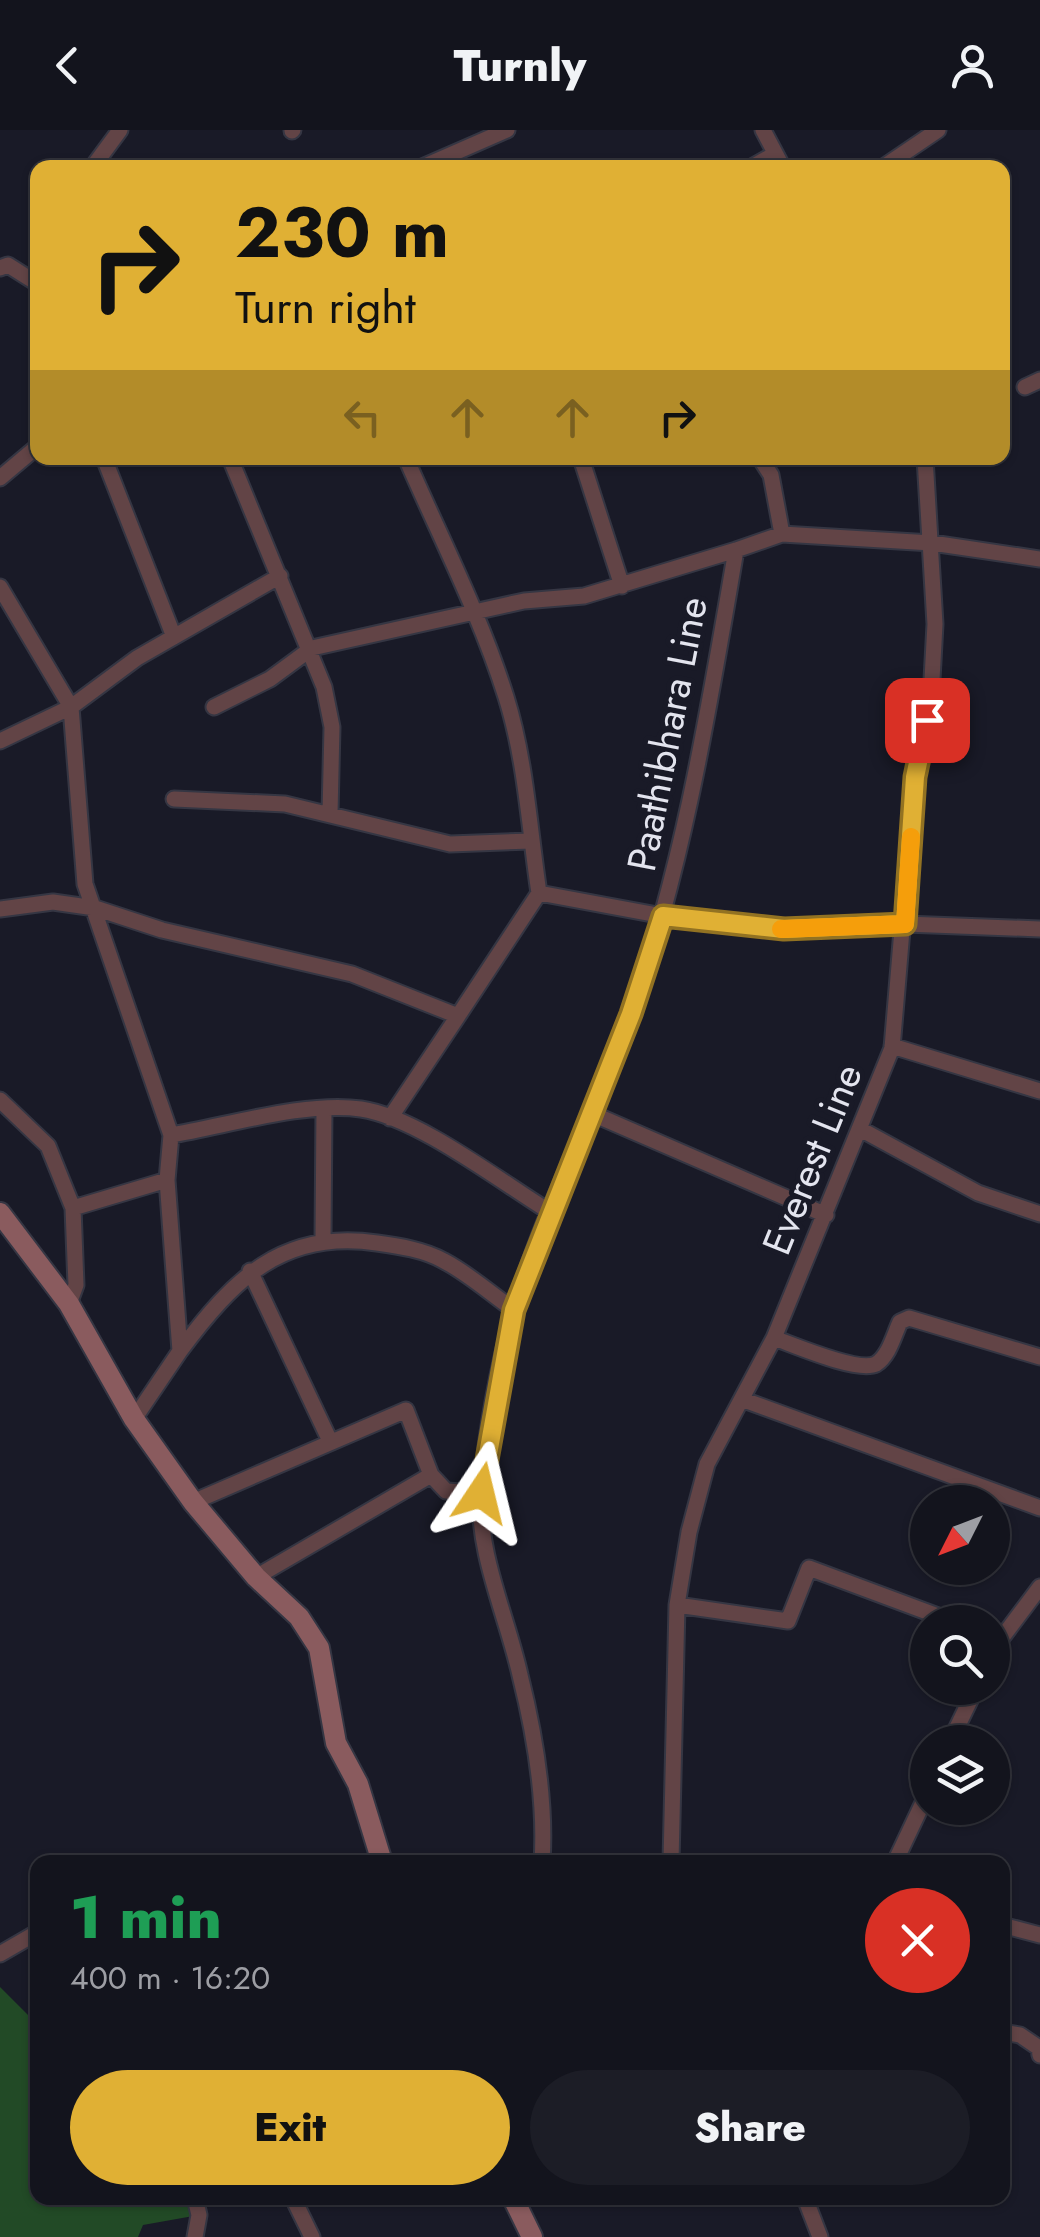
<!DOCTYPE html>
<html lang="en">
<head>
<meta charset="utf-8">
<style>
	body { margin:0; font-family:Jost,sans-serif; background:#1c1d26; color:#f1f3f6; height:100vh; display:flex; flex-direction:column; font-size:38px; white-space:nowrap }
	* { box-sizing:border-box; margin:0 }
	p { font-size:32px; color:#9d9ea4 }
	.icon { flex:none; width:55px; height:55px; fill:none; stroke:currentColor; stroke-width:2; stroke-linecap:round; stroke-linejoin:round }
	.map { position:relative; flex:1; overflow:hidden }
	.drawer { position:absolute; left:30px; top:1725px; width:980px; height:350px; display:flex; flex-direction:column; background:#13141d; border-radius:20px; box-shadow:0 2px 8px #0004,0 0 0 2px #32333b }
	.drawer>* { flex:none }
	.guide { position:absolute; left:30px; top:30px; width:980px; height:305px; border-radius:20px; box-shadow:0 2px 8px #0004,0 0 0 2px #32333b; background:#e0b034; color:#111; overflow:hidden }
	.needle { width:65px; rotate:228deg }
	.tools { position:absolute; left:910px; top:1355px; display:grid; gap:20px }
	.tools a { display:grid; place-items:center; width:100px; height:100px; border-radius:50%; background:#13141d; box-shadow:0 2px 8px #0004,0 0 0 2px #32333b; font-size:50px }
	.pin { position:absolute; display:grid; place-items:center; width:85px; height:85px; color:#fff; margin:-42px; border-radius:20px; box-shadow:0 5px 15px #0006 }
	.me { position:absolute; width:110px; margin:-55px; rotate:10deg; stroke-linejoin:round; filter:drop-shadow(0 0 8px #0008) }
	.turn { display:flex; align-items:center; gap:35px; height:210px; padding:0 40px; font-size:45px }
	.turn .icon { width:130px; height:130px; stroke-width:2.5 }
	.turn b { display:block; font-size:70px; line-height:85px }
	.lanes { display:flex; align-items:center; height:95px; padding:0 40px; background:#0003; justify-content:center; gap:50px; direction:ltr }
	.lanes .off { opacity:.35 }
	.round { display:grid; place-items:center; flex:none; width:105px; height:105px; border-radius:52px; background:#1c1d26 }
	.headline { display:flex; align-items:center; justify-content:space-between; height:170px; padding:0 40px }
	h1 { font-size:60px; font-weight:800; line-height:75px; color:#1e9e55 }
	.primary-button { display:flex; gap:20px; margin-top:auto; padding:20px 40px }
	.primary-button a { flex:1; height:115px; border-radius:60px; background:#e0b034; color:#111; font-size:40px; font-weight:800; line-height:115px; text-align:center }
	.primary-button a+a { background:#1c1d26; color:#f1f3f6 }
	header { display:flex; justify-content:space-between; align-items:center; height:130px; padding:0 40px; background:#13141d; font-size:45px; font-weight:800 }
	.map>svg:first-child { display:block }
	.green { fill:#224a26 }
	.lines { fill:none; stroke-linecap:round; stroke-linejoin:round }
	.street-casing { stroke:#353643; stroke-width:19 }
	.secondary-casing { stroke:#353643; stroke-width:24 }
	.street { stroke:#624446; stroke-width:15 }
	.secondary { stroke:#8a5b5e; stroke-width:20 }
	.route-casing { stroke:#927222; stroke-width:25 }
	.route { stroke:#e0b034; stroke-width:18 }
	.slow { stroke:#f59e0b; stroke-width:18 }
	.labels { text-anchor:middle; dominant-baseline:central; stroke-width:10; stroke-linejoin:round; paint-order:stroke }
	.street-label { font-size:40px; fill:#e3e4ee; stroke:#191a27 }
</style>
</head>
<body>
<header><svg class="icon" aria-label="back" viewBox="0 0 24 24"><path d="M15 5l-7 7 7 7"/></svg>Turnly<svg class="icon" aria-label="person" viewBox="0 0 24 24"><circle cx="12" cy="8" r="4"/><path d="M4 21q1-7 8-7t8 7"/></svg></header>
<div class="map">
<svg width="1040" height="2107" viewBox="0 0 1040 2107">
	<rect width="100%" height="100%" fill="#191a27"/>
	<!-- green -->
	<path class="green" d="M0 1857 37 1894 38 2068H195L199 2085 143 2095 138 2107H0Z"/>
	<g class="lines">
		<defs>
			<path id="street" d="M763 0 783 38
				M292 1 293 0
				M92 38 120 0
				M420 38 507 0
				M750 38 775 24
				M882 38 938 0
				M0 138 8 135 38 154
				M1025 257 1040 250
				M104 328 174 507
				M230 328 324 557 332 597 330 684
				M406 328C440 407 480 484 506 567 526 631 529 697 539 763
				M581 328 622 456
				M760 328 771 345 782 404
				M0 348 38 316
				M0 457 71 577 85 754 171 1005 167 1050 180 1221 134 1289
				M214 577 270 549 312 518 524 471 584 466 736 420
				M0 611 71 577 137 528 280 446
				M174 669 285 674 450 714 531 711
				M0 779 53 772 95 778 162 800 352 844 458 886 390 988
				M458 886 539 763 663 786 783 799 905 794 1040 799
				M892 916 1040 961
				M0 970 48 1016 73 1078
				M593 984 826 1085
				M862 1000 978 1063 1040 1084
				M171 1005C226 996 306 971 361 979 417 987 501 1052 550 1082
				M323 1109 324 979
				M250 1141 330 1311
				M69 1174 76 1155 73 1078 167 1050
				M774 1208C794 1215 858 1243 876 1234 889 1226 894 1205 900 1192L909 1188 1040 1227
				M180 1221C233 1150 282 1099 377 1113 399 1116 425 1120 444 1131 469 1144 491 1164 514 1180
				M744 1270 1040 1378
				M193 1372 406 1280 431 1345
				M256 1447 431 1345 446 1361 481 1363
				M677 1475 788 1491 809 1438 954 1492
				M992 1521 1040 1457
				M950 1612 976 1558
				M542 1732C546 1671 535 1605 520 1545 507 1486 476 1421 481 1360 486 1305 498 1234 514 1181 543 1079 595 985 631 885 684 734 709 577 736 420L782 404 932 413 1040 429
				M671 1732 677 1475 689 1402 707 1334 774 1208 892 918 915 647 931 568 935 494 925 328
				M895 1732 928 1662
				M1002 1795 1040 1805
				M0 1824 38 1802
				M1002 1902 1020 1905 1039 1918 1040 1925
				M293 2068 312 2107
				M805 2068 820 2107
				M195 2107 199 2085 195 2068"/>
			<path id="secondary" d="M0 1083 69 1174 134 1289 193 1372 256 1447 299 1487 319 1518 336 1613 358 1654 382 1732
				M513 2068 532 2107"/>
		</defs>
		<!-- street casing -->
		<use href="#street" class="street-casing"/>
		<!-- secondary casing -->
		<use href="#secondary" class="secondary-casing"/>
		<!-- street -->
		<use href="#street" class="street"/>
		<!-- secondary -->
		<use href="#secondary" class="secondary"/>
	</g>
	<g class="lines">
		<defs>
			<path id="route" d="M481 1363 514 1180 631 884 663 786 784 799 905 794 915 647 927 590"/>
		</defs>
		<!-- route casing -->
		<use href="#route" class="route-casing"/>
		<!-- route -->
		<use href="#route" class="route"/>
		<!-- slow -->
		<path class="slow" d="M781 799 905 794 911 707"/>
	</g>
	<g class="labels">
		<!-- street labels -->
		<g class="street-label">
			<text transform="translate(667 604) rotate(-79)">Paathibhara Line</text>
			<text transform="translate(812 1029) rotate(-68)">Everest Line</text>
		</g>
	</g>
</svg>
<div class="tools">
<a><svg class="needle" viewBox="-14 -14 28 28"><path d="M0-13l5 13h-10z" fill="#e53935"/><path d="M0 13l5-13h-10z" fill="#9d9ea4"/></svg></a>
<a><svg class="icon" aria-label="search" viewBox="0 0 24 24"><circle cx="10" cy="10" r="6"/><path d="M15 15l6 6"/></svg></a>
<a><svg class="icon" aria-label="layers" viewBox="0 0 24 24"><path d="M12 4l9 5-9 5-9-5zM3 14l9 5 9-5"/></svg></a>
</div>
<div class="pin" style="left:927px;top:590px;background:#d93025"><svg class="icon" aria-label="arrive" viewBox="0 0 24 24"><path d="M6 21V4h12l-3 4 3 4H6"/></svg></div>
<svg class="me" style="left:481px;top:1363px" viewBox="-20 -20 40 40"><path d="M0-17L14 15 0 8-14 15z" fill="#e0b034" stroke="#fff" stroke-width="4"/></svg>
<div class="guide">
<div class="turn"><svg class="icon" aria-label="right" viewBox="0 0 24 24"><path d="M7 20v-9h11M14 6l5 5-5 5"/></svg><div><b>230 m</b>Turn right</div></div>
<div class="lanes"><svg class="icon off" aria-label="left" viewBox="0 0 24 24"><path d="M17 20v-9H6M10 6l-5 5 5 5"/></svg><svg class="icon off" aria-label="ahead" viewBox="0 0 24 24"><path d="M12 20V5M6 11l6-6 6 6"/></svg><svg class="icon off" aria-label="ahead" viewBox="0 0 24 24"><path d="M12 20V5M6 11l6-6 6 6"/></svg><svg class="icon" aria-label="right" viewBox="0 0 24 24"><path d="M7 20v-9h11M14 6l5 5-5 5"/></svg></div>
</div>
<section class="drawer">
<div class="headline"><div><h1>1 min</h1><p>400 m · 16:20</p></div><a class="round" style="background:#d93025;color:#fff"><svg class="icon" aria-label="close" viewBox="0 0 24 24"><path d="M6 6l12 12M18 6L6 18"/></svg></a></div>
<div class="primary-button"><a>Exit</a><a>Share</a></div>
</section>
</div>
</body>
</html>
